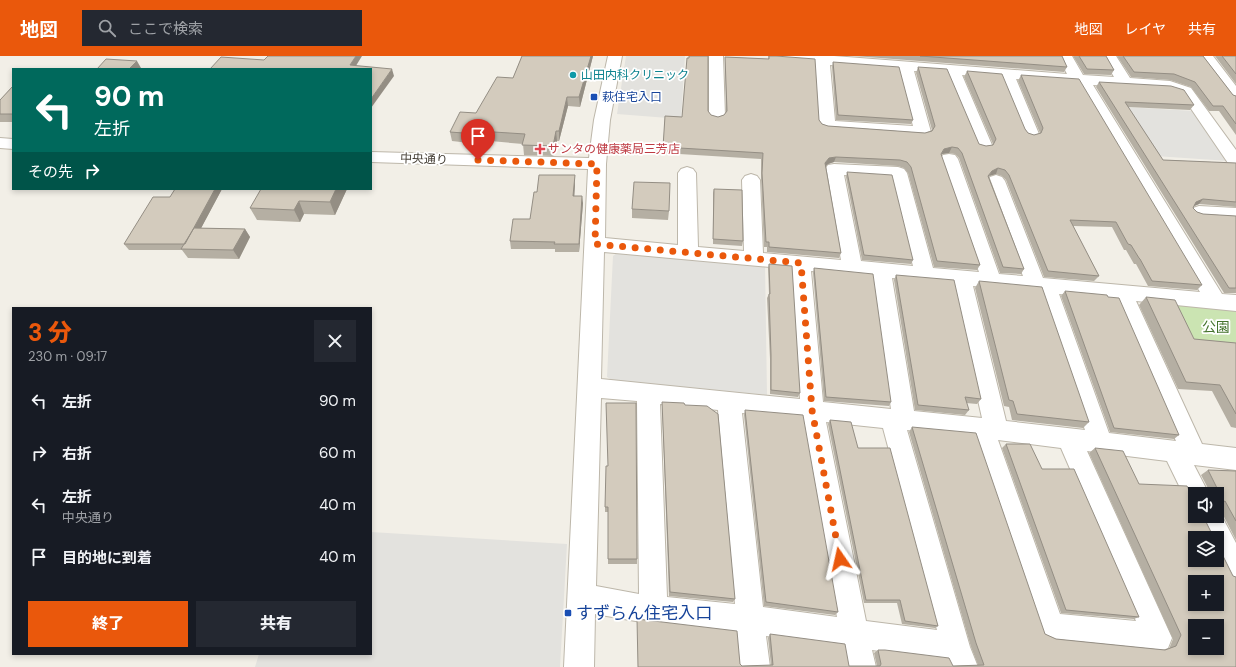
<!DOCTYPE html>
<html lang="ja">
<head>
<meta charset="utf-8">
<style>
	body { margin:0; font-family:"DM Sans","Noto Sans JP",sans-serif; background:#242831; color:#f1f3f6; height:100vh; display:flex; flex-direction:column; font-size:15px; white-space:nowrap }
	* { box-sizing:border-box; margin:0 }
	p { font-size:13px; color:#9ea1a6 }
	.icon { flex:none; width:22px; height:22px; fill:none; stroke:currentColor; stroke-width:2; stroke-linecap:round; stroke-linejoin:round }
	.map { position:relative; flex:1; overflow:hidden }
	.sheet { position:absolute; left:12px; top:251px; width:360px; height:348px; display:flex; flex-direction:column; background:#171b24; border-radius:0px; box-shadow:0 2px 6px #0003 }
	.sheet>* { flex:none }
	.top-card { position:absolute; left:12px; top:12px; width:360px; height:122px; border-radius:0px; box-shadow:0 2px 6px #0003; background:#00695c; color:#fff; overflow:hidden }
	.buttons { position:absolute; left:1188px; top:431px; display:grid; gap:8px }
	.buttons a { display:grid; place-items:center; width:36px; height:36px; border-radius:0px; background:#171b24; box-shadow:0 2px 6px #0003; font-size:20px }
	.pin { position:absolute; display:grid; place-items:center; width:34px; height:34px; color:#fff; margin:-41px -17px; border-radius:50% 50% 50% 0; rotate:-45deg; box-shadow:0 0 4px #0007 }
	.pin .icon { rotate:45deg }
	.me { position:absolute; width:44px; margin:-22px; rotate:349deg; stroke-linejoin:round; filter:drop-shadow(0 0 3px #0008) }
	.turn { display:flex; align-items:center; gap:14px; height:84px; padding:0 16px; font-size:18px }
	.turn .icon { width:52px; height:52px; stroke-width:2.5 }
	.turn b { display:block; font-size:28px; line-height:34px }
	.then { display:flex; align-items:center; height:38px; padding:0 16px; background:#0003; gap:8px; font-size:15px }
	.round { display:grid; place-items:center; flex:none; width:42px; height:42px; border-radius:0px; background:#242831 }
	.headline { display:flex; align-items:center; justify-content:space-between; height:68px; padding:0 16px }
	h1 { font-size:24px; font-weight:800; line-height:30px; color:#ea580c }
	.button { display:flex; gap:8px; margin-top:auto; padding:8px 16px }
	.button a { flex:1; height:46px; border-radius:0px; background:#ea580c; color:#fff; font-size:16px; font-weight:800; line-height:46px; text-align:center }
	.button a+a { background:#242831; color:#f1f3f6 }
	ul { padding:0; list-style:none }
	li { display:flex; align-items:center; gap:12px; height:52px; padding:0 16px }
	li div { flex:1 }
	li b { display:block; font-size:15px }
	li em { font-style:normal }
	header { display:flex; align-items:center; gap:24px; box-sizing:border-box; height:56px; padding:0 20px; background:#ea580c; color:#fff }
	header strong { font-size:19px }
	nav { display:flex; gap:22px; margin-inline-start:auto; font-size:14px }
	.search { width:280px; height:36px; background:#242831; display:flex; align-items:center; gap:10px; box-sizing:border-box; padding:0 14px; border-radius:0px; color:#9ea1a6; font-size:15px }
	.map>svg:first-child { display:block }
	.green { fill:#cbe4b2 }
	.parking { fill:#e3e2de }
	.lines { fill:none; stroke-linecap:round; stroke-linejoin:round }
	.minor-casing { stroke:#bdb7aa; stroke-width:2 }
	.minor { fill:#fff; fill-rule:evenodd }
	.wall { fill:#b5afa3 }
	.shaded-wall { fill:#948e84 }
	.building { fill:#d3cbbd; stroke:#948e84; fill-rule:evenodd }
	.route { stroke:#ea580c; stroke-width:7; stroke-dasharray:0 12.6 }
	.culture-dot { fill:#0f9aa8; stroke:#fff; stroke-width:1.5 }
	.transit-dot { fill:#1a4fb4; stroke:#fff; stroke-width:1.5 }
	.health-dot { fill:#e0444e; stroke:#fff; stroke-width:1.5 }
	.labels { text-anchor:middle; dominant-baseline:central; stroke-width:3.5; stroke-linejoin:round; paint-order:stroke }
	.far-culture-label { font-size:12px; fill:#0d838f; stroke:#fff; text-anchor:start }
	.far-transit-label { font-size:12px; fill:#164399; stroke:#fff; text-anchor:start }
	.far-health-label { font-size:12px; fill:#be3a42; stroke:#fff; text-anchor:start }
	.far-street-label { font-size:12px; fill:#453f36; stroke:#fff }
	.park-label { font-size:14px; fill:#45732d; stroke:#fff }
	.near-transit-label { font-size:17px; fill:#164399; stroke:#fff; text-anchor:start }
</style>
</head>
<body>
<header>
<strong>地図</strong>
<div class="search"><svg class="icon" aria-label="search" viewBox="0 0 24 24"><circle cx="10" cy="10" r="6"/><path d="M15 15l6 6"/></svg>ここで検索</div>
<nav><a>地図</a><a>レイヤ</a><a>共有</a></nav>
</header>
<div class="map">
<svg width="1236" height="611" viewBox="0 0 1236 611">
	<rect width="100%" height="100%" fill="#f2efe7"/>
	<!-- green -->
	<path class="green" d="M1169 248 1236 254V293L1188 288Z"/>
	<!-- parking -->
	<path class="parking" d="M626 0H685L681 63 617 58Z
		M1125 51 1194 55 1229 105 1155 100Z
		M617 197 765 208 767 339 612 324 607 321 613 200Z
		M371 476 567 488 560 611H255L259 598H371Z"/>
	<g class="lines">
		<defs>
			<path id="minor" d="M608 0H622L610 64 606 108 605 182 678 189V117L681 113 687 111 693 113 696 117 698 191 744 195 742 124 745 120 751 118 757 120 760 124 763 197 841 204 825 113 828 109 834 108 898 111 904 113 907 117 933 212 979 216 940 103 943 99 949 98 955 99 958 103 999 218 1023 220 987 125 990 121 996 119 1002 121 1005 125 1043 222 1200 236 1077 27 1016 23 1039 78 1037 81 1031 83 1025 81 1023 78 1000 22 962 19 992 89 990 93 984 94 978 93 976 89 946 17 914 15 931 76 929 79 923 81 827 74 821 72 819 69 815 7 776 4 771 3 769 0H834L1067 18 1058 0H1072L1083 19 1114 21 1102 0H1116L1130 22 1170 25 1191 32 1236 94V111L1230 110 1181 38 1168 34 1093 29 1222 238 1236 239V255L1136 245 1202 388 1236 392V414L1194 409 1209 438H1195V449L1187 446 1167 405 1087 395 1172 582 1168 592 1158 596 1051 585 1041 581 973 381 907 374 970 591 978 611H948L946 604 872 594 876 611H846L843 590 766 580 770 611H740L737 577 653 568 595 558 594 611H564L588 113 371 106V96L589 102 594 64ZM830 9 899 14 913 70 835 65ZM844 119 891 122 913 210 861 205ZM604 196 792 213 800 343 601 323ZM811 215 872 221 891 353 823 346ZM892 222 952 228 982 362 914 355ZM973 230 1038 236 1085 374 1006 365ZM1059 238 1115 243 1176 385 1109 377ZM601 342 637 345 639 538 596 530ZM660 348 718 354 735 548 667 541ZM742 357 802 363 837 561 763 551ZM826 366 883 372 937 574 866 565ZM998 384 1061 392 1136 565 1060 558Z
				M709 0H723L725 60 723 63 717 65 711 63 709 60Z
				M1198 0H1213L1236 30V45L1230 43Z
				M0 82 13 83V93L0 92Z
				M1199 150 1236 152V164L1199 162 1193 160 1190 156 1193 152Z
				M1217 451 1236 487V527L1226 523 1217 504V482H1206L1195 460H1217Z"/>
		</defs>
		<!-- minor casing -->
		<use href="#minor" class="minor-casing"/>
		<!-- minor -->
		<use href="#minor" class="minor"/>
	</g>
	<!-- wall -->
	<path class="wall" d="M522 0H593L580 51 568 50 559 85H557L553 100 524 99 523 88 479 84 478 88 452 85 450 76 476 57 513 22Z
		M769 0H776L822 68 828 70 925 77 932 74 916 17 918 11 979 88 986 90 993 89V88L964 21 967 15 1025 73 1028 77 1034 79 1040 77 1018 25 1021 19 1202 229 1197 234 1148 230 1136 208H1134L1126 194H1124L1112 171 1073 170 1099 220 1094 225 1044 221 1006 124 1002 120 996 118 989 120 1024 213 1021 218 1000 217 959 102 955 98 949 97 942 98 941 99 980 209 977 214 934 211 908 117 904 112 898 110 834 106 828 108 826 110 841 197 839 202 767 196V191H764L761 122V103L663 97 665 60 682 61 708 55 711 59 718 61 724 59 726 56 725 6V1L768 3Z
		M854 0H1062L1067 11 1064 16Z
		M1073 0H1106L1114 14 1111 19 1084 18Z
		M1117 0H1203L1233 39 1236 40V79L1219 55H1209L1191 31 1170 24 1131 21Z
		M1215 0H1236V28Z
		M833 6 913 64 911 68 836 64 832 11Z
		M1099 26 1194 49 1190 54 1128 51 1163 104 1236 107V151L1199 148 1194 150 1193 152 1197 156 1203 158 1236 160V237H1224L1096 31Z
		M13 30V66H0V44Z
		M847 116 913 204 911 208 862 204 846 121Z
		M575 127 574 140 583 147 579 196H555V193H511L510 185 530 163 537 136Z
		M222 133 201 172 245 173 250 181 239 203 188 202 182 194H129L124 188 170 141Z
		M347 133 335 159 304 158 300 166 257 164 250 152Z
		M714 133 743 185 742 190 713 188V137Z
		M632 153 669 155 668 164 632 162Z
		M769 208 800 337 798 341 770 338V303L767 242 769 238 768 212Z
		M814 212 891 346 889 350 824 345 813 217Z
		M896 219 981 343 977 348 966 347 969 354 965 359 915 354 894 224Z
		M979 225 1089 366 1083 372 1012 364 1009 351 1004 350 975 232Z
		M1065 235 1179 379 1174 383 1110 376 1061 240Z
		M1146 241 1194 283 1236 287V372L1231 371 1212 335 1178 333 1139 249Z
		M662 346 685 349 735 543 733 546 669 540 662 350Z
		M745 354 838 556 835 559 764 550 744 359Z
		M830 364 858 392 938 570 935 572 902 568 897 547H864L828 368Z
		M912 371 1045 578 1056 583 1165 594 1169 593 1173 583 1089 397 1095 392 1139 428 1195 460 1223 500 1236 611H637L740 608 742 610 771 609 768 582 770 578 849 610H877L874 597 878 594 953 610 978 609 971 591 909 376Z
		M1006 388 1042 413 1139 561 1134 563 1061 557 1002 392Z
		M608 410 637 503V508H608V456H605V451Z
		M1208 414 1236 415V484L1221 455 1217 458V438H1199L1204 435 1209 434 1201 419Z"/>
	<!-- shaded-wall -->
	<path class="shaded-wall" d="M356 0H362L354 13 350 9Z
		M591 0H593L580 51 579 41Z
		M137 5 141 12 140 13H129Z
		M392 13 394 20 371 52V43Z
		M567 41 568 50 559 85V75Z
		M478 75 479 84 478 88 476 78Z
		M556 75 557 85 553 100V90Z
		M952 91 949 97 942 98 939 103 944 93Z
		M836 101 834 106 828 108 824 112 825 107 829 102Z
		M998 112 996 118 989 120 992 115Z
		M575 119V127L574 147 573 140Z
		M215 133H222L190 193 185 188Z
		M336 133H347L335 159 330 146Z
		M582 140 583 147 579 196V188Z
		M1203 143 1199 148 1192 151 1196 146Z
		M299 145 304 158 300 166 294 154Z
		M245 173 250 181 239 203 233 194Z"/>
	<!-- building -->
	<path class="building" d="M268 0H356L350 9 392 13 371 43V13H210L221 1 264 4Z
		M522 0H591L579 41H567L559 75H556L553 90 522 89 525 78 478 75 476 78 450 76 460 56 476 57 497 21 513 22Z
		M689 0H708V55L711 59 718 61 724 59 727 55 725 1 769 3V0H776L815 3 819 64 822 68 828 70 925 77 932 75 935 70 918 11 947 13 979 88 986 90 993 89 996 83 967 15 1002 18 1025 73 1028 77 1034 79 1041 77 1043 72 1021 19 1079 23 1202 229 1152 225 1140 203 1139 202 1131 189 1128 188 1116 166 1070 164 1099 220 1048 215 1009 119 1005 114 998 112 992 115 988 120 1024 213 1003 211 962 97 958 92 952 91 944 93 941 98 980 209 937 205 911 111 907 106 900 104 836 101 829 102 825 107 841 197 769 191V186H766L762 117 763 97 663 91 665 60 682 61 687 2H689Z
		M920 0H1062L1067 11Z
		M1079 0H1106L1114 14 1087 13Z
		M1123 0H1203L1233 39 1236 40V68L1223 50H1213L1195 26 1174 18 1134 16Z
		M1222 0H1236V18Z
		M106 3 137 5 129 13H97Z
		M833 6 899 11 913 64 838 59Z
		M1099 26 1171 30 1184 34 1194 49 1125 46 1163 104 1236 107V146L1203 143 1196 146 1193 152 1197 156 1203 158 1236 160V232H1229Z
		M13 30V58H0V44Z
		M847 116 892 119 913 204 864 199Z
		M539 119H575L573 140H582L579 188H554L555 186 510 185 513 163H530L534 136H537Z
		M634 126 670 127 669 155 632 153Z
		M175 133H215L185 188H124L153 141H170Z
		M261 133H336L330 146 299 145 294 154 250 152Z
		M714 133 742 134 743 185 713 183Z
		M194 172 245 173 233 194 181 193Z
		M769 208 792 210 800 337 771 334V299L769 238H770Z
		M814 212 873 218 891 346 826 341Z
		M896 219 954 224 981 343 965 341 969 354 918 349Z
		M979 225 1042 231 1089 366 1017 358 1013 345 1009 344Z
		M1065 235 1107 239 1108 241 1119 242 1179 379 1114 372Z
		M1146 241 1175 244 1194 283 1236 287V358L1220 329 1186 326Z
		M662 346 684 347 685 349 707 350 718 358 735 543 670 536Z
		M606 347H636L637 503H608V451H605L606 410H608Z
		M745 354 803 359 838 556 766 546Z
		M830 364 851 366 858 392H890L938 570 905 565 900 544H866Z
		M912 371 976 377 1045 578 1056 583 1165 594 1176 590 1181 579 1095 392 1123 395 1139 428 1187 430 1193 442 1195 443V460H1203L1212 478 1223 479V500L1233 520 1236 521V611H638L637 563 737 575 740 608 742 610 773 609 770 578 845 588 849 610H880L881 608 878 594H885L949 602 953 610 984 609 976 587ZM1195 482H1217V504H1195ZM1195 526H1217V548H1195ZM1195 570H1217V592H1195Z
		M1006 388H1030L1042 413H1074L1139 561 1066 554Z
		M1208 414 1236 415V465L1225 445 1223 446V454H1217V438H1204V435L1218 434Z"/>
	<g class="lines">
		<!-- route -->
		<path class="route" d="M478 104 597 108 595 188 801 207 812 354 840 503"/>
	</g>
	<!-- markers -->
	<circle class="culture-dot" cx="573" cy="19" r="4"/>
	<g class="transit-dot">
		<rect x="590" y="37" width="8" height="8" rx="2"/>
		<rect x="564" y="553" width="8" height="8" rx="2"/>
	</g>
	<path class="health-dot" d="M538 87h4v4h4v4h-4v4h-4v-4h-4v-4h4z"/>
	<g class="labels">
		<!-- far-culture labels -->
		<g class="far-culture-label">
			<text x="581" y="19">山田内科クリニック</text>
		</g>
		<!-- far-transit labels -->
		<g class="far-transit-label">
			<text x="602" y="41">萩住宅入口</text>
		</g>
		<!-- far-health labels -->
		<g class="far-health-label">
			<text x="548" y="93">サンタの健康薬局三芳店</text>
		</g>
		<!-- far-street labels -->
		<g class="far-street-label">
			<text transform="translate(424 103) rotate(2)">中央通り</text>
		</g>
		<!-- park labels -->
		<g class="park-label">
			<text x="1216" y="271">公園</text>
		</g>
		<!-- near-transit labels -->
		<g class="near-transit-label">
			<text x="576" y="557">すずらん住宅入口</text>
		</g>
	</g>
</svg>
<div class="buttons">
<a><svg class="icon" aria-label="sound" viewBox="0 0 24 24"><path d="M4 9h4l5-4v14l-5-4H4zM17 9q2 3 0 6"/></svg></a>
<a><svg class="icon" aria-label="layers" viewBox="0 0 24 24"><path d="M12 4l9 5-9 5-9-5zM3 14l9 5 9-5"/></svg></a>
<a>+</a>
<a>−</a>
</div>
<div class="pin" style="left:478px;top:104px;background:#d93025"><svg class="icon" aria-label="arrive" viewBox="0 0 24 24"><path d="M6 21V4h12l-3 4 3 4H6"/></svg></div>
<svg class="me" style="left:840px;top:503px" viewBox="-20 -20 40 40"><path d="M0-17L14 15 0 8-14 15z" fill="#ea580c" stroke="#fff" stroke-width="4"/></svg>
<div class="top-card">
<div class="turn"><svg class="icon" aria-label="left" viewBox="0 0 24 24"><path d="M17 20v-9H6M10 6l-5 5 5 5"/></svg><div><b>90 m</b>左折</div></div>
<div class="then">その先<svg class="icon" aria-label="right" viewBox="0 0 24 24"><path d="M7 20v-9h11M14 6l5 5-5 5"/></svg></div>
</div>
<section class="sheet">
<div class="headline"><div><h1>3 分</h1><p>230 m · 09:17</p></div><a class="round"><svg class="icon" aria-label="close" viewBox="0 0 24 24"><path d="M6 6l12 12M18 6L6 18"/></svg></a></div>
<ul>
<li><svg class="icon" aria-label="left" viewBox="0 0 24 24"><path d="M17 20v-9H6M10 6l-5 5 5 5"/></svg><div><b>左折</b></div><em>90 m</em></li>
<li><svg class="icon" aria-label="right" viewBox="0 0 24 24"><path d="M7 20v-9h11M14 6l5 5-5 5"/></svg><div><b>右折</b></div><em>60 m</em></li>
<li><svg class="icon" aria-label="left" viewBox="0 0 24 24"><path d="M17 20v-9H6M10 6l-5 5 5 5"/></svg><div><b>左折</b><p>中央通り</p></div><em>40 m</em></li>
<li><svg class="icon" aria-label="arrive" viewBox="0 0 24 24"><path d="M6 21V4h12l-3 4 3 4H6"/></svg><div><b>目的地に到着</b></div><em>40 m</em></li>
</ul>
<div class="button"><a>終了</a><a>共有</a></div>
</section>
</div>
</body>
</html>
